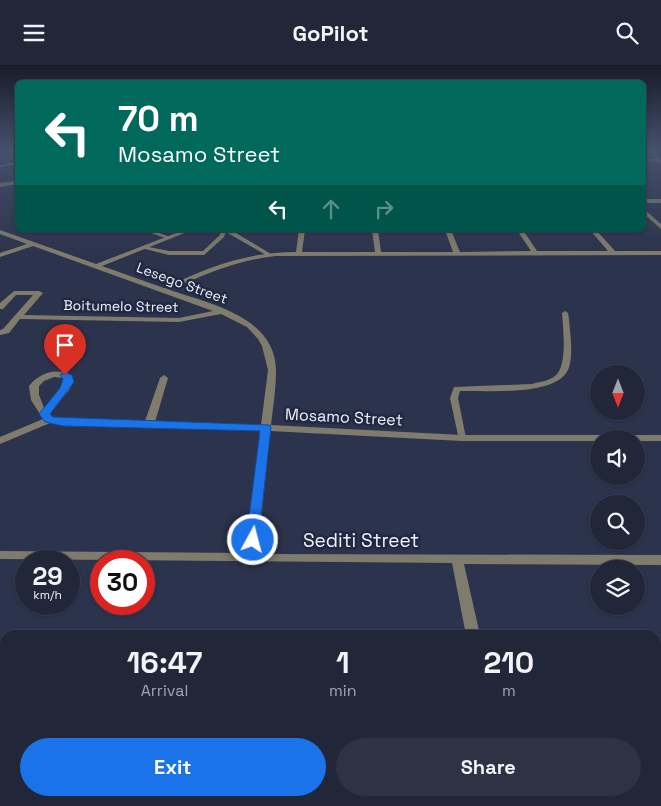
<!DOCTYPE html>
<html lang="en">
<head>
<meta charset="utf-8">
<style>
	body { margin:0; font-family:"Space Grotesk",sans-serif; background:#2d3244; color:#f1f3f6; height:100vh; display:flex; flex-direction:column; font-size:19px; white-space:nowrap }
	* { box-sizing:border-box; margin:0 }
	p { font-size:16px; color:#a2a5ae }
	.icon { flex:none; width:28px; height:28px; fill:none; stroke:currentColor; stroke-width:2; stroke-linecap:round; stroke-linejoin:round }
	.map { position:relative; flex:1; overflow:hidden }
	.drawer { position:absolute; left:0px; top:565px; width:661px; height:176px; display:flex; flex-direction:column; background:#212639; border-radius:15px 15px 0 0; box-shadow:0 1px 4px #0004,0 0 0 1px #3e4353 }
	.drawer>* { flex:none }
	.hud { position:absolute; left:15px; top:15px; width:631px; height:152px; border-radius:8px; box-shadow:0 1px 4px #0004,0 0 0 1px #3e4353; background:#00695c; color:#fff; overflow:hidden }
	.needle { width:32px; rotate:180deg }
	.tools { position:absolute; left:590px; top:300px; display:grid; gap:10px }
	.tools a { display:grid; place-items:center; width:55px; height:55px; border-radius:50%; background:#212639; box-shadow:0 1px 4px #0004,0 0 0 1px #3e4353; font-size:25px }
	.speed { position:absolute; left:15px; top:485px; display:flex; gap:10px; font-size:25px; font-weight:700; text-align:center }
	.speed>* { display:grid; place-content:center; width:65px; height:65px; border-radius:50%; background:#212639; box-shadow:0 1px 4px #0004,0 0 0 1px #3e4353; line-height:1 }
	.speed small { font-size:12px; font-weight:400 }
	.speed .limit { border:8px solid #d22; background:#fff; color:#111 }
	.pin { position:absolute; display:grid; place-items:center; width:42px; height:42px; color:#fff; margin:-51px -21px; border-radius:50% 50% 50% 0; rotate:-45deg; box-shadow:0 0 5px #0007 }
	.pin .icon { rotate:45deg }
	.me { position:absolute; width:55px; margin:-28px; rotate:7deg; stroke-linejoin:round; filter:drop-shadow(0 0 4px #0008) }
	.turn { display:flex; align-items:center; gap:18px; height:105px; padding:0 20px; font-size:22px }
	.turn .icon { width:65px; height:65px; stroke-width:2.5 }
	.turn b { display:block; font-size:35px; line-height:42px }
	.lanes { display:flex; align-items:center; height:48px; padding:0 20px; background:#0003; justify-content:center; gap:25px; direction:ltr }
	.lanes .off { opacity:.35 }
	.eta { display:flex; justify-content:space-evenly; align-items:center; height:85px; text-align:center }
	.eta b { font-size:30px; font-weight:700; line-height:35px }
	.cta { display:flex; gap:10px; margin-top:auto; padding:10px 20px }
	.cta a { flex:1; height:58px; border-radius:30px; background:#1a73e8; color:#fff; font-size:20px; font-weight:700; line-height:58px; text-align:center }
	.cta a+a { background:#2d3244; color:#f1f3f6 }
	header { display:flex; justify-content:space-between; align-items:center; height:65px; padding:0 20px; background:#212639; font-size:22px; font-weight:700 }
	.map>svg:first-child { display:block }
	.built { fill:#343c5c }
	.lines { fill:none; stroke-linecap:round; stroke-linejoin:round }
	.lane { fill:#7f7c6e; fill-rule:evenodd }
	.street { fill:#7f7c6e; fill-rule:evenodd }
	.route { fill:#1a73e8; stroke:#114b97 }
	.labels { text-anchor:middle; dominant-baseline:central; stroke-width:5; stroke-linejoin:round; paint-order:stroke }
	.far-street-label { font-size:14px; fill:#f0f3fe; stroke:#222841 }
	.street-label { font-size:16px; fill:#f0f3fe; stroke:#222841 }
	.near-street-label { font-size:19px; fill:#f0f3fe; stroke:#222841 }
</style>
</head>
<body>
<header><svg class="icon" aria-label="menu" viewBox="0 0 24 24"><path d="M4 6h16M4 12h16M4 18h16"/></svg>GoPilot<svg class="icon" aria-label="search" viewBox="0 0 24 24"><circle cx="10" cy="10" r="6"/><path d="M15 15l6 6"/></svg></header>
<div class="map">
<svg width="661" height="741" viewBox="0 0 661 741">
	<rect width="100%" height="100%" fill="#2c334c"/>
	<!-- built -->
	<path class="built" d="M0 84H17V95L0 98Z"/>
	<g class="lines">
		<!-- lane -->
		<path class="lane" d="M143 165H151L173 173 168 174Z
			M221 165H231L271 189 266 190 226 167 224 172 204 190H169L141 183 144 181 169 186H203L220 170Z
			M565 246 568 248 569 254C570 268 574 292 568 305 555 332 486 325 460 326L458 333 466 373 462 376 459 375 450 333 454 322 532 319C539 317 549 316 555 311 568 301 563 263 562 248Z"/>
		<!-- street -->
		<path class="street" d="M649 84H653L661 95V100L658 97 644 96V94H656Z
			M18 97V99L0 102V100Z
			M18 116V119L0 122V118Z
			M644 134H661V138H644Z
			M644 144 661 159V164L644 149Z
			M0 165 96 199 184 165H192L102 201 164 223C208 202 246 187 296 187L299 165H305L302 187H375L372 165H378L381 187H453L445 165H451L460 187 531 186 517 165H523L537 186H608L590 165H596L615 186H661V190L276 191C238 195 205 209 170 225 211 239 276 252 276 306 276 324 273 343 271 360L462 370H661V376H636V374H599V376H462L270 366 258 489 661 490V500L464 499 480 570H466L452 498 0 494V486L245 488 260 366 63 360 50 358 0 379V372L43 354 31 335 29 321C39 308 59 301 72 312L70 324 49 349 52 353 145 356 160 313 164 310 168 313 155 357 261 360 268 305 262 281 258 274 247 262 221 249 179 257 20 254 9 268 0 270V265L3 264 33 230H16L3 244H0V238L14 226H39L43 228 24 250 179 253 213 246 33 181 0 192V188L27 179 0 169ZM54 312 63 313 61 323 44 343 39 330V321L44 316Z
			M656 675H661V691H656Z
			M0 709H5V725H0Z
			M155 736H174L176 741H157Z
			M500 736H517L518 741H500Z"/>
	</g>
	<!-- sky -->
	<linearGradient id="sky" x2="0" y2="1"><stop stop-color="#181c2a"/><stop offset="0.45" stop-color="#45506c"/><stop offset="1" stop-color="#45506c" stop-opacity="0"/></linearGradient>
	<rect width="661" height="187" fill="url(#sky)"/>
	<!-- route -->
	<path class="route" d="M65 307 72 310 74 317 50 349 53 352 270 360 271 363 258 478H248L246 475 260 366 63 361 45 357 39 349 60 323 63 314 60 310Z"/>
	<g class="labels">
		<!-- far-street labels -->
		<g class="far-street-label">
			<text transform="translate(182 218) rotate(20)">Lesego Street</text>
			<text transform="translate(121 241) rotate(1)">Boitumelo Street</text>
		</g>
		<!-- street labels -->
		<g class="street-label">
			<text transform="translate(344 352) rotate(3)">Mosamo Street</text>
		</g>
		<!-- near-street labels -->
		<g class="near-street-label">
			<text x="361" y="475">Sediti Street</text>
		</g>
	</g>
</svg>
<div class="tools">
<a><svg class="needle" viewBox="-14 -14 28 28"><path d="M0-13l5 13h-10z" fill="#e53935"/><path d="M0 13l5-13h-10z" fill="#a2a5ae"/></svg></a>
<a><svg class="icon" aria-label="sound" viewBox="0 0 24 24"><path d="M4 9h4l5-4v14l-5-4H4zM17 9q2 3 0 6"/></svg></a>
<a><svg class="icon" aria-label="search" viewBox="0 0 24 24"><circle cx="10" cy="10" r="6"/><path d="M15 15l6 6"/></svg></a>
<a><svg class="icon" aria-label="layers" viewBox="0 0 24 24"><path d="M12 4l9 5-9 5-9-5zM3 14l9 5 9-5"/></svg></a>
</div>
<div class="speed"><div>29<small>km/h</small></div><div class="limit">30</div></div>
<div class="pin" style="left:65px;top:310px;background:#d93025"><svg class="icon" aria-label="arrive" viewBox="0 0 24 24"><path d="M6 21V4h12l-3 4 3 4H6"/></svg></div>
<svg class="me" style="left:253px;top:475px" viewBox="-20 -20 40 40"><circle r="17" fill="#1a73e8" stroke="#fff" stroke-width="3"/><path d="M0-11L8 9 0 5-8 9z" fill="#fff"/></svg>
<div class="hud">
<div class="turn"><svg class="icon" aria-label="left" viewBox="0 0 24 24"><path d="M17 20v-9H6M10 6l-5 5 5 5"/></svg><div><b>70 m</b>Mosamo Street</div></div>
<div class="lanes"><svg class="icon" aria-label="left" viewBox="0 0 24 24"><path d="M17 20v-9H6M10 6l-5 5 5 5"/></svg><svg class="icon off" aria-label="ahead" viewBox="0 0 24 24"><path d="M12 20V5M6 11l6-6 6 6"/></svg><svg class="icon off" aria-label="right" viewBox="0 0 24 24"><path d="M7 20v-9h11M14 6l5 5-5 5"/></svg></div>
</div>
<section class="drawer">
<div class="eta">
<div><b>16:47</b><p>Arrival</p></div>
<div><b>1</b><p>min</p></div>
<div><b>210</b><p>m</p></div>
</div>
<div class="cta"><a>Exit</a><a>Share</a></div>
</section>
</div>
</body>
</html>
